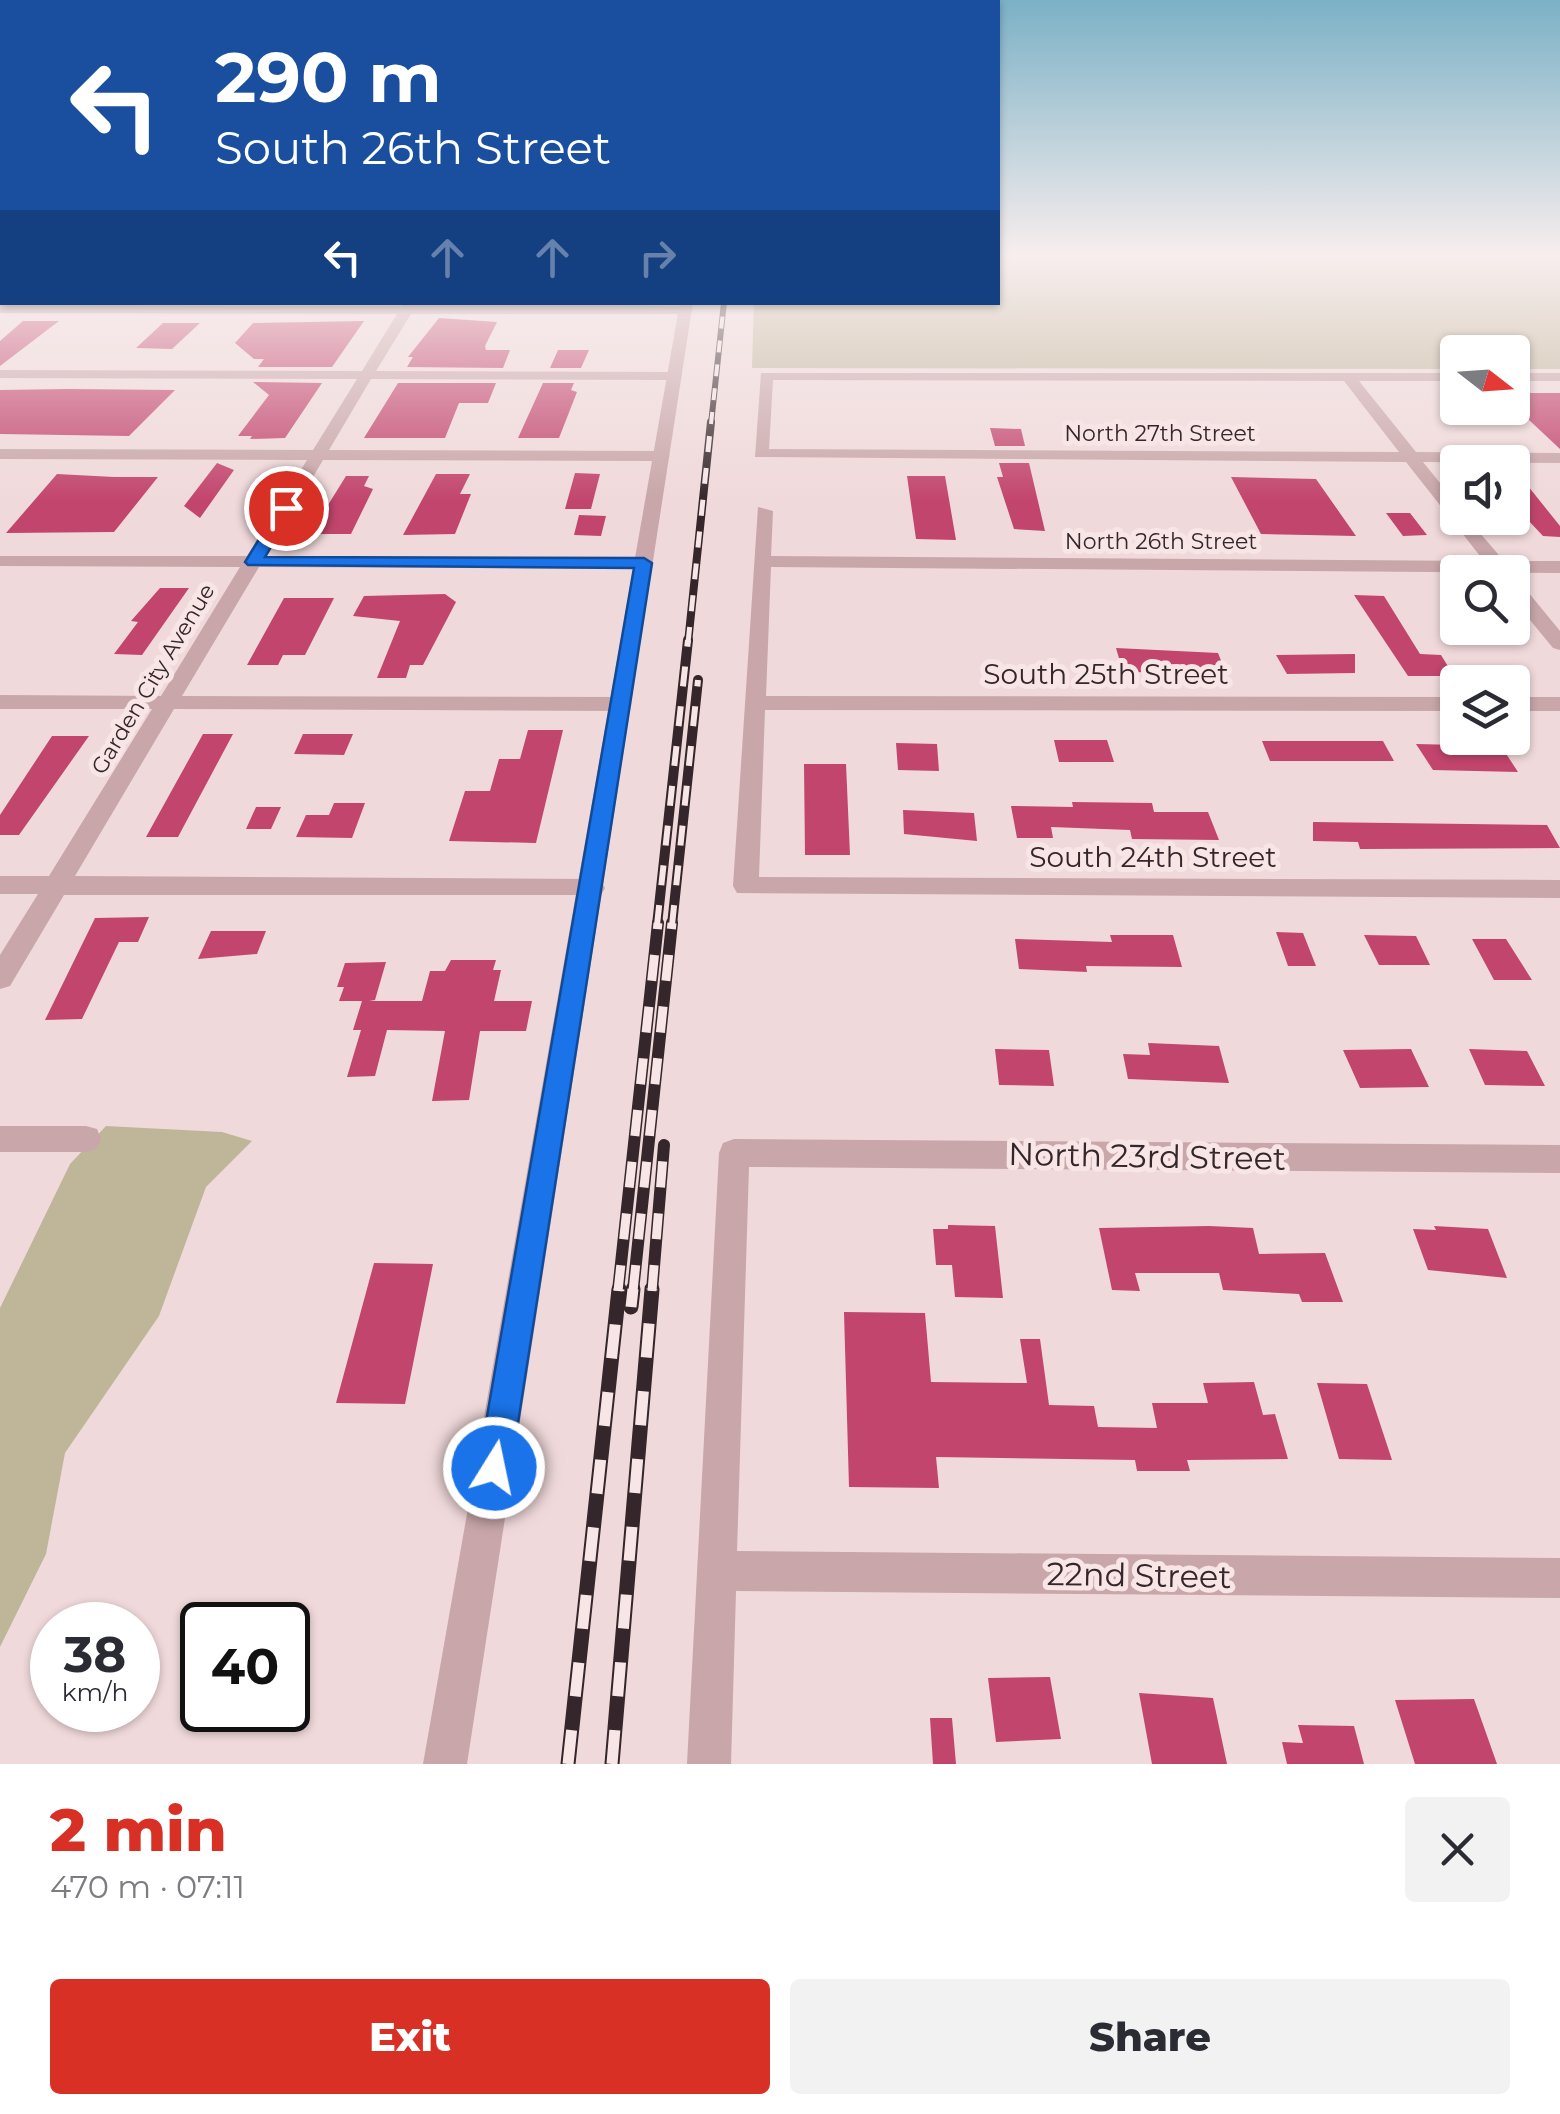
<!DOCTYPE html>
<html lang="en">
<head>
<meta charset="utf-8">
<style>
	body { margin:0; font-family:Montserrat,sans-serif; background:#f2f2f3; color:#2b2b33; height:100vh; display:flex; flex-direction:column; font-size:38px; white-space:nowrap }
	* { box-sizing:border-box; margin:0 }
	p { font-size:32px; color:#7c7c81 }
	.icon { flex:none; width:55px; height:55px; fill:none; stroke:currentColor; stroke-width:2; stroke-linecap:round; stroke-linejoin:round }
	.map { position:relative; height:1764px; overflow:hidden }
	.side { display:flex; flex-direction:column; background:#fff; flex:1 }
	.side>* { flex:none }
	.top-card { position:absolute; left:0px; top:0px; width:1000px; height:305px; box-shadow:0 2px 8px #0004; background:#1a4fa0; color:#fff; overflow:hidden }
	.needle { width:65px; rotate:107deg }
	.controls { position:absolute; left:1440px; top:335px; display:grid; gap:20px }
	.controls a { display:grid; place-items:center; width:90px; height:90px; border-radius:10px; background:#fff; box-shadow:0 2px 8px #0004; font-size:50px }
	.speed { position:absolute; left:30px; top:1602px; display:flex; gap:20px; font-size:50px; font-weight:700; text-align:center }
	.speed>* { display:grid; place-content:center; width:130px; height:130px; border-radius:50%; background:#fff; box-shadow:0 2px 8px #0004; line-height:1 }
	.speed small { font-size:25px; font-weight:400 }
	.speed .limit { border:5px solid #111; border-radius:15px; background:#fff; color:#111 }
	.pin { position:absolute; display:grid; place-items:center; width:85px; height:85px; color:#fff; margin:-42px; border:5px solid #fff; border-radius:50%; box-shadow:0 2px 10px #0007 }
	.me { position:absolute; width:110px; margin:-55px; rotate:10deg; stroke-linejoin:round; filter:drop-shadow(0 0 8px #0008) }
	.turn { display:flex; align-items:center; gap:35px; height:210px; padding:0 50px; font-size:45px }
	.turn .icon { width:130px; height:130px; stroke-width:2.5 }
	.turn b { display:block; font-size:70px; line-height:85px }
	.lanes { display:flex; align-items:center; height:95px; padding:0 50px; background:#0003; justify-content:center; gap:50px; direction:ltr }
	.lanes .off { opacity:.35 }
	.round { display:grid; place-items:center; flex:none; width:105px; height:105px; border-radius:10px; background:#f2f2f3 }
	.headline { display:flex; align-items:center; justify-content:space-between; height:170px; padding:0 50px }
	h1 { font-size:60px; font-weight:800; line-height:75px; color:#d93025 }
	.button { display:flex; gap:20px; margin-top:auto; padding:20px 50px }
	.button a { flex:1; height:115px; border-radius:10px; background:#d93025; color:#fff; font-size:40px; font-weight:800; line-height:115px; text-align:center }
	.button a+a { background:#f2f2f3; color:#2b2b33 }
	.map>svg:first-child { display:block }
	.green { fill:#bfb69a }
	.building { fill:#c2456d }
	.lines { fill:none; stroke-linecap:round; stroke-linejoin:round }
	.minor { fill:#c8a6a9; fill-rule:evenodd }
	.tertiary { fill:#c8a6a9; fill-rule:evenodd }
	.rail-far4-casing { stroke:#34262a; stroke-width:6 }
	.rail-far3-casing { stroke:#34262a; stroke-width:8 }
	.rail-far2-casing { stroke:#34262a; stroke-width:10 }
	.rail-far1-casing { stroke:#34262a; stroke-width:12 }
	.rail-casing { stroke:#34262a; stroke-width:15 }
	.rail-far4 { stroke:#f8e5e6; stroke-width:4; stroke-dasharray:12; stroke-linecap:butt }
	.rail-far3 { stroke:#f8e5e6; stroke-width:5; stroke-dasharray:16; stroke-linecap:butt }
	.rail-far2 { stroke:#f8e5e6; stroke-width:6; stroke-dasharray:20; stroke-linecap:butt }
	.rail-far1 { stroke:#f8e5e6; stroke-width:9; stroke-dasharray:26; stroke-linecap:butt }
	.rail { stroke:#f8e5e6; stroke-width:11; stroke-dasharray:34; stroke-linecap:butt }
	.route { fill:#1a73e8; stroke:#114b97; stroke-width:2.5 }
	.labels { text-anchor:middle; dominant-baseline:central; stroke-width:10; stroke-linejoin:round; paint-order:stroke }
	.far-street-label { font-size:22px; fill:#34262a; stroke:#f8e5e6 }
	.street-label { font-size:28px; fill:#34262a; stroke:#f8e5e6 }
	.near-street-label { font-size:32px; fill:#34262a; stroke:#f8e5e6 }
</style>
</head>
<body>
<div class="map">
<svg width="1560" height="1764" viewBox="0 0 1560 1764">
	<rect width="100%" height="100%" fill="#f0d9da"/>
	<!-- green -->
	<path class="green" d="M998 254H1560V369H1513L1512 352H1458L1457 369 752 368 754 303 998 302Z
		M106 1126 222 1132 252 1141 206 1187 159 1316 65 1453 46 1554 0 1647V1308L70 1164Z"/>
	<!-- building -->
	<path class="building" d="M439 318 497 322 485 346 486 350H510L503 368 407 367 413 357H408Z
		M23 321H59L0 366V341Z
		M364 321 332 367H258L264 359H254L235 343 253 323Z
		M163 323H200L172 349 136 348Z
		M558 350H589L581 368H550Z
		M253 382 322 383 285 438 250 439 252 436H238L269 395Z
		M398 383H496L488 403H459L445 438H364Z
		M543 383H574L571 390 577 392 559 438H518Z
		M0 390 68 389 175 390 129 436 0 434Z
		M1512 393H1560V449L1512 404Z
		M990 428 1021 429 1025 446H995Z
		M217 463 234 470 200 518 184 506Z
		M999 463H1029L1045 531 1014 529 997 477H1003Z
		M1512 466 1560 526V537L1543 536 1512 503Z
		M575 473 600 474 591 509H565Z
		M57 474 114 477H158L114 532 6 533Z
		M436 474H470L460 494H471L455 534 403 535Z
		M346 476H369L364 486 373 489 351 534H310Z
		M907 476H945L956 540 916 539Z
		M1231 477 1316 479 1356 536 1261 534Z
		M1386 513H1410L1427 535 1403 536Z
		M579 515 606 516 601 536 574 535Z
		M160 588H189L142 655 114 654 138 622 131 621Z
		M445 594 456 602 423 665H410L406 678H377L400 621 353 616 364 596Z
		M1354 595 1384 596 1420 654 1441 655 1454 676H1408Z
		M284 598H334L305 655H283L278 665H247Z
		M1116 648 1218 653 1226 673 1123 672Z
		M1355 654V673L1287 674 1276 655Z
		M528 730H563L536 843 449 841 465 791H490L499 759H520Z
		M203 734H233L178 837H146Z
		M303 734H353L344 755 294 754Z
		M52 736H89L19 835H0V815Z
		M1054 740H1107L1114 762H1059Z
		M1262 741H1383L1394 761H1270Z
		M896 743 937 744 939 771 898 770Z
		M1416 744 1501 746 1518 772 1433 770Z
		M804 764H846L850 855H805Z
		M1072 802 1152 803 1154 812H1208L1219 840 1132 839 1130 830 1051 827 1053 838H1017L1011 806 1073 807Z
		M334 803H365L352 838 296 837 306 815H329Z
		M256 807H281L271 829H246Z
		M903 810 974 813 977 841 904 834Z
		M1313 822 1547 825 1560 848 1360 849 1358 842 1313 841Z
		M149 917 138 942H119L82 1019 45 1020 95 918Z
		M211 931H266L257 954 198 959Z
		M1276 932 1303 933 1316 966H1288Z
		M1110 935H1173L1182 967 1086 966 1087 972 1019 969 1015 939 1112 942Z
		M1364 935 1416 936 1430 965H1379Z
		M1472 939H1506L1532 980H1494Z
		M451 960H496L493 970H501L494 1001H532L526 1031H480L469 1100 432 1101 445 1031 387 1030 375 1076 347 1077 361 1030H353L362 1001H339L344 987H337L345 963 386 962 375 1000 369 1001H422L430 971H445Z
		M1148 1043 1219 1046 1229 1083 1128 1079 1123 1054 1150 1055Z
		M995 1049 1049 1050 1054 1086 999 1085Z
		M1411 1049 1429 1087 1360 1088 1343 1050Z
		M1469 1049 1527 1051 1545 1086 1485 1085Z
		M948 1225 995 1226 1003 1298 955 1297 952 1265H936L933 1229H948Z
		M1209 1226 1253 1228 1259 1254 1325 1253 1343 1302H1302L1299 1294 1223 1290 1219 1273H1135L1140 1291 1112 1290 1099 1228Z
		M1434 1226 1488 1229 1507 1278 1428 1270 1413 1229 1436 1230Z
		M374 1263 433 1264 405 1404 336 1403Z
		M844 1312 925 1313 931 1382 1027 1383 1020 1339H1040L1049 1405 1094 1406 1098 1427 1157 1428 1152 1403H1208L1203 1383 1254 1382 1263 1415 1275 1414 1288 1459 1187 1460 1190 1471H1137L1135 1460 936 1457 939 1488 849 1487Z
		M1317 1383 1367 1384 1392 1460 1339 1459Z
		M1050 1677 1061 1739 996 1742 988 1678Z
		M1139 1693 1213 1698 1227 1764H1152Z
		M1474 1699 1497 1764H1415L1395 1700Z
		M930 1718H952L956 1764H933Z
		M1298 1725 1354 1726 1364 1764H1287L1282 1742 1303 1743Z"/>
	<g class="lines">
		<!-- minor -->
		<path class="minor" d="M404 302 686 306 693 310 686 314H411L376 371 675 372 682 376 675 380 371 379 329 450 662 451 670 456 662 461 323 460 266 556 643 557 652 563 643 569 259 567 182 696 621 697 632 704 621 711 174 709 75 876 592 879 601 881 605 888 601 895H64L10 986 0 989V955L38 894H0V876H49L152 709H0V695L161 696 240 567 0 566V556H247L307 460 0 459V449L313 450 357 379 0 378V370L362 371 397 314 0 313V305L402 306Z
			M761 373H1458V381H1359L1416 452 1560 453V463L1423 462 1458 505V518H1467L1504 561H1560V573L771 567 766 696 1458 697V711L765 710 759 877 1560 880V898L737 893 733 886 758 507 773 511 771 556 1484 561 1406 462 755 457ZM773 380 1344 381 1399 452 769 449Z
			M1512 373H1560V381H1512Z
			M1512 579 1519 581 1560 631V650L1553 648 1512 598Z
			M1512 697H1560V711H1512Z
			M0 1126H86L97 1129 101 1139 97 1149 86 1152H0Z
			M734 1139 1560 1145V1173L749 1167 737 1551 1560 1558V1598L736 1591 731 1764H687L719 1153 723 1143Z"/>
		<!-- tertiary -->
		<path class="tertiary" d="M680 302H693L467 1764H423Z"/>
		<defs>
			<path id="rail-far4" d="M711 424 724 302"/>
			<path id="rail-far3" d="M688 643 711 422"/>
			<path id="rail-far2" d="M657 925 688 640
				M672 925 698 680"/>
			<path id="rail-far1" d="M618 1291 658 923
				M633 1291 672 923
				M652 1291 664 1145"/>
			<path id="rail" d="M631 1307 633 1289
				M568 1764 619 1289
				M612 1764 652 1289"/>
		</defs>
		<!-- rail-far4 casing -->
		<use href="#rail-far4" class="rail-far4-casing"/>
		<!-- rail-far3 casing -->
		<use href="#rail-far3" class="rail-far3-casing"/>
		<!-- rail-far2 casing -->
		<use href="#rail-far2" class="rail-far2-casing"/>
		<!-- rail-far1 casing -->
		<use href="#rail-far1" class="rail-far1-casing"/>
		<!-- rail casing -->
		<use href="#rail" class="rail-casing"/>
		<!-- rail-far4 -->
		<use href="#rail-far4" class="rail-far4"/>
		<!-- rail-far3 -->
		<use href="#rail-far3" class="rail-far3"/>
		<!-- rail-far2 -->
		<use href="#rail-far2" class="rail-far2"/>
		<!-- rail-far1 -->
		<use href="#rail-far1" class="rail-far1"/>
		<!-- rail -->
		<use href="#rail" class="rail"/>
	</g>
	<!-- sky -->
	<linearGradient id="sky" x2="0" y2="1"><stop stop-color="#7bb1c6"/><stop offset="0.51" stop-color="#f8eeee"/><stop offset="1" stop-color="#f8eeee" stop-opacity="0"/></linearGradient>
	<rect width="1560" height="501" fill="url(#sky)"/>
	<!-- route -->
	<path class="route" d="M280 505 294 508 265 557 644 558 652 563 511 1468 506 1480 494 1485 483 1480 478 1468 634 568 248 565 245 562Z"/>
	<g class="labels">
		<!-- far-street labels -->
		<g class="far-street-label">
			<text x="1160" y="433">North 27th Street</text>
			<text x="1161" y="541">North 26th Street</text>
			<text transform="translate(153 679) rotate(-59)">Garden City Avenue</text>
		</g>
		<!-- street labels -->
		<g class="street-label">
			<text x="1106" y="674">South 25th Street</text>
			<text x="1153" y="857">South 24th Street</text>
		</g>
		<!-- near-street labels -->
		<g class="near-street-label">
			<text transform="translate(1147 1156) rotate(1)">North 23rd Street</text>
			<text transform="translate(1139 1575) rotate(1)">22nd Street</text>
		</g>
	</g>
</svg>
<div class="controls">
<a><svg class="needle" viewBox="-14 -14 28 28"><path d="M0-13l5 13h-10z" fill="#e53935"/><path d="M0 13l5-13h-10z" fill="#7c7c81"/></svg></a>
<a><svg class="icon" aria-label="sound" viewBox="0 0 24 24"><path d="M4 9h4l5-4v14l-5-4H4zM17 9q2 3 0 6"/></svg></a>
<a><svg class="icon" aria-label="search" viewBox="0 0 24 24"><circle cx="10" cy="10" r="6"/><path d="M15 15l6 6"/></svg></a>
<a><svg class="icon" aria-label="layers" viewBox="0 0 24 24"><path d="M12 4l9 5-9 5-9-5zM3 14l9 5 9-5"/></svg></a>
</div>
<div class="speed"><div>38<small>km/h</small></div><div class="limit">40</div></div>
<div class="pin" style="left:286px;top:508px;background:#d93025"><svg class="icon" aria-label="arrive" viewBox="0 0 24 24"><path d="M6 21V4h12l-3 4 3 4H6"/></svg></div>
<svg class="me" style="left:494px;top:1468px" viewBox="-20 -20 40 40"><circle r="17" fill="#1a73e8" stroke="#fff" stroke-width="3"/><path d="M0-11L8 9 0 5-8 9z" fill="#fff"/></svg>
<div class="top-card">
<div class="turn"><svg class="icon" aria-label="left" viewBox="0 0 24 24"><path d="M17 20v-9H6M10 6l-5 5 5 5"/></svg><div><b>290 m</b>South 26th Street</div></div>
<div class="lanes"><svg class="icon" aria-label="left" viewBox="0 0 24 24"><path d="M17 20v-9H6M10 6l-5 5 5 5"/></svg><svg class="icon off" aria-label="ahead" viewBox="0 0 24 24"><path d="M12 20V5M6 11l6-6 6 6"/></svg><svg class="icon off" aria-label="ahead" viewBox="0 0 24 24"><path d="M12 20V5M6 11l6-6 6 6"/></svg><svg class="icon off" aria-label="right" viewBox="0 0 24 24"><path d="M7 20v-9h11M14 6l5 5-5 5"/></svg></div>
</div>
</div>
<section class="side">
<div class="headline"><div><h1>2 min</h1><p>470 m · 07:11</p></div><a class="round"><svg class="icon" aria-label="close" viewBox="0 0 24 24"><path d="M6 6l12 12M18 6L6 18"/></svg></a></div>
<div class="button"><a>Exit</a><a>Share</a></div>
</section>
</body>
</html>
